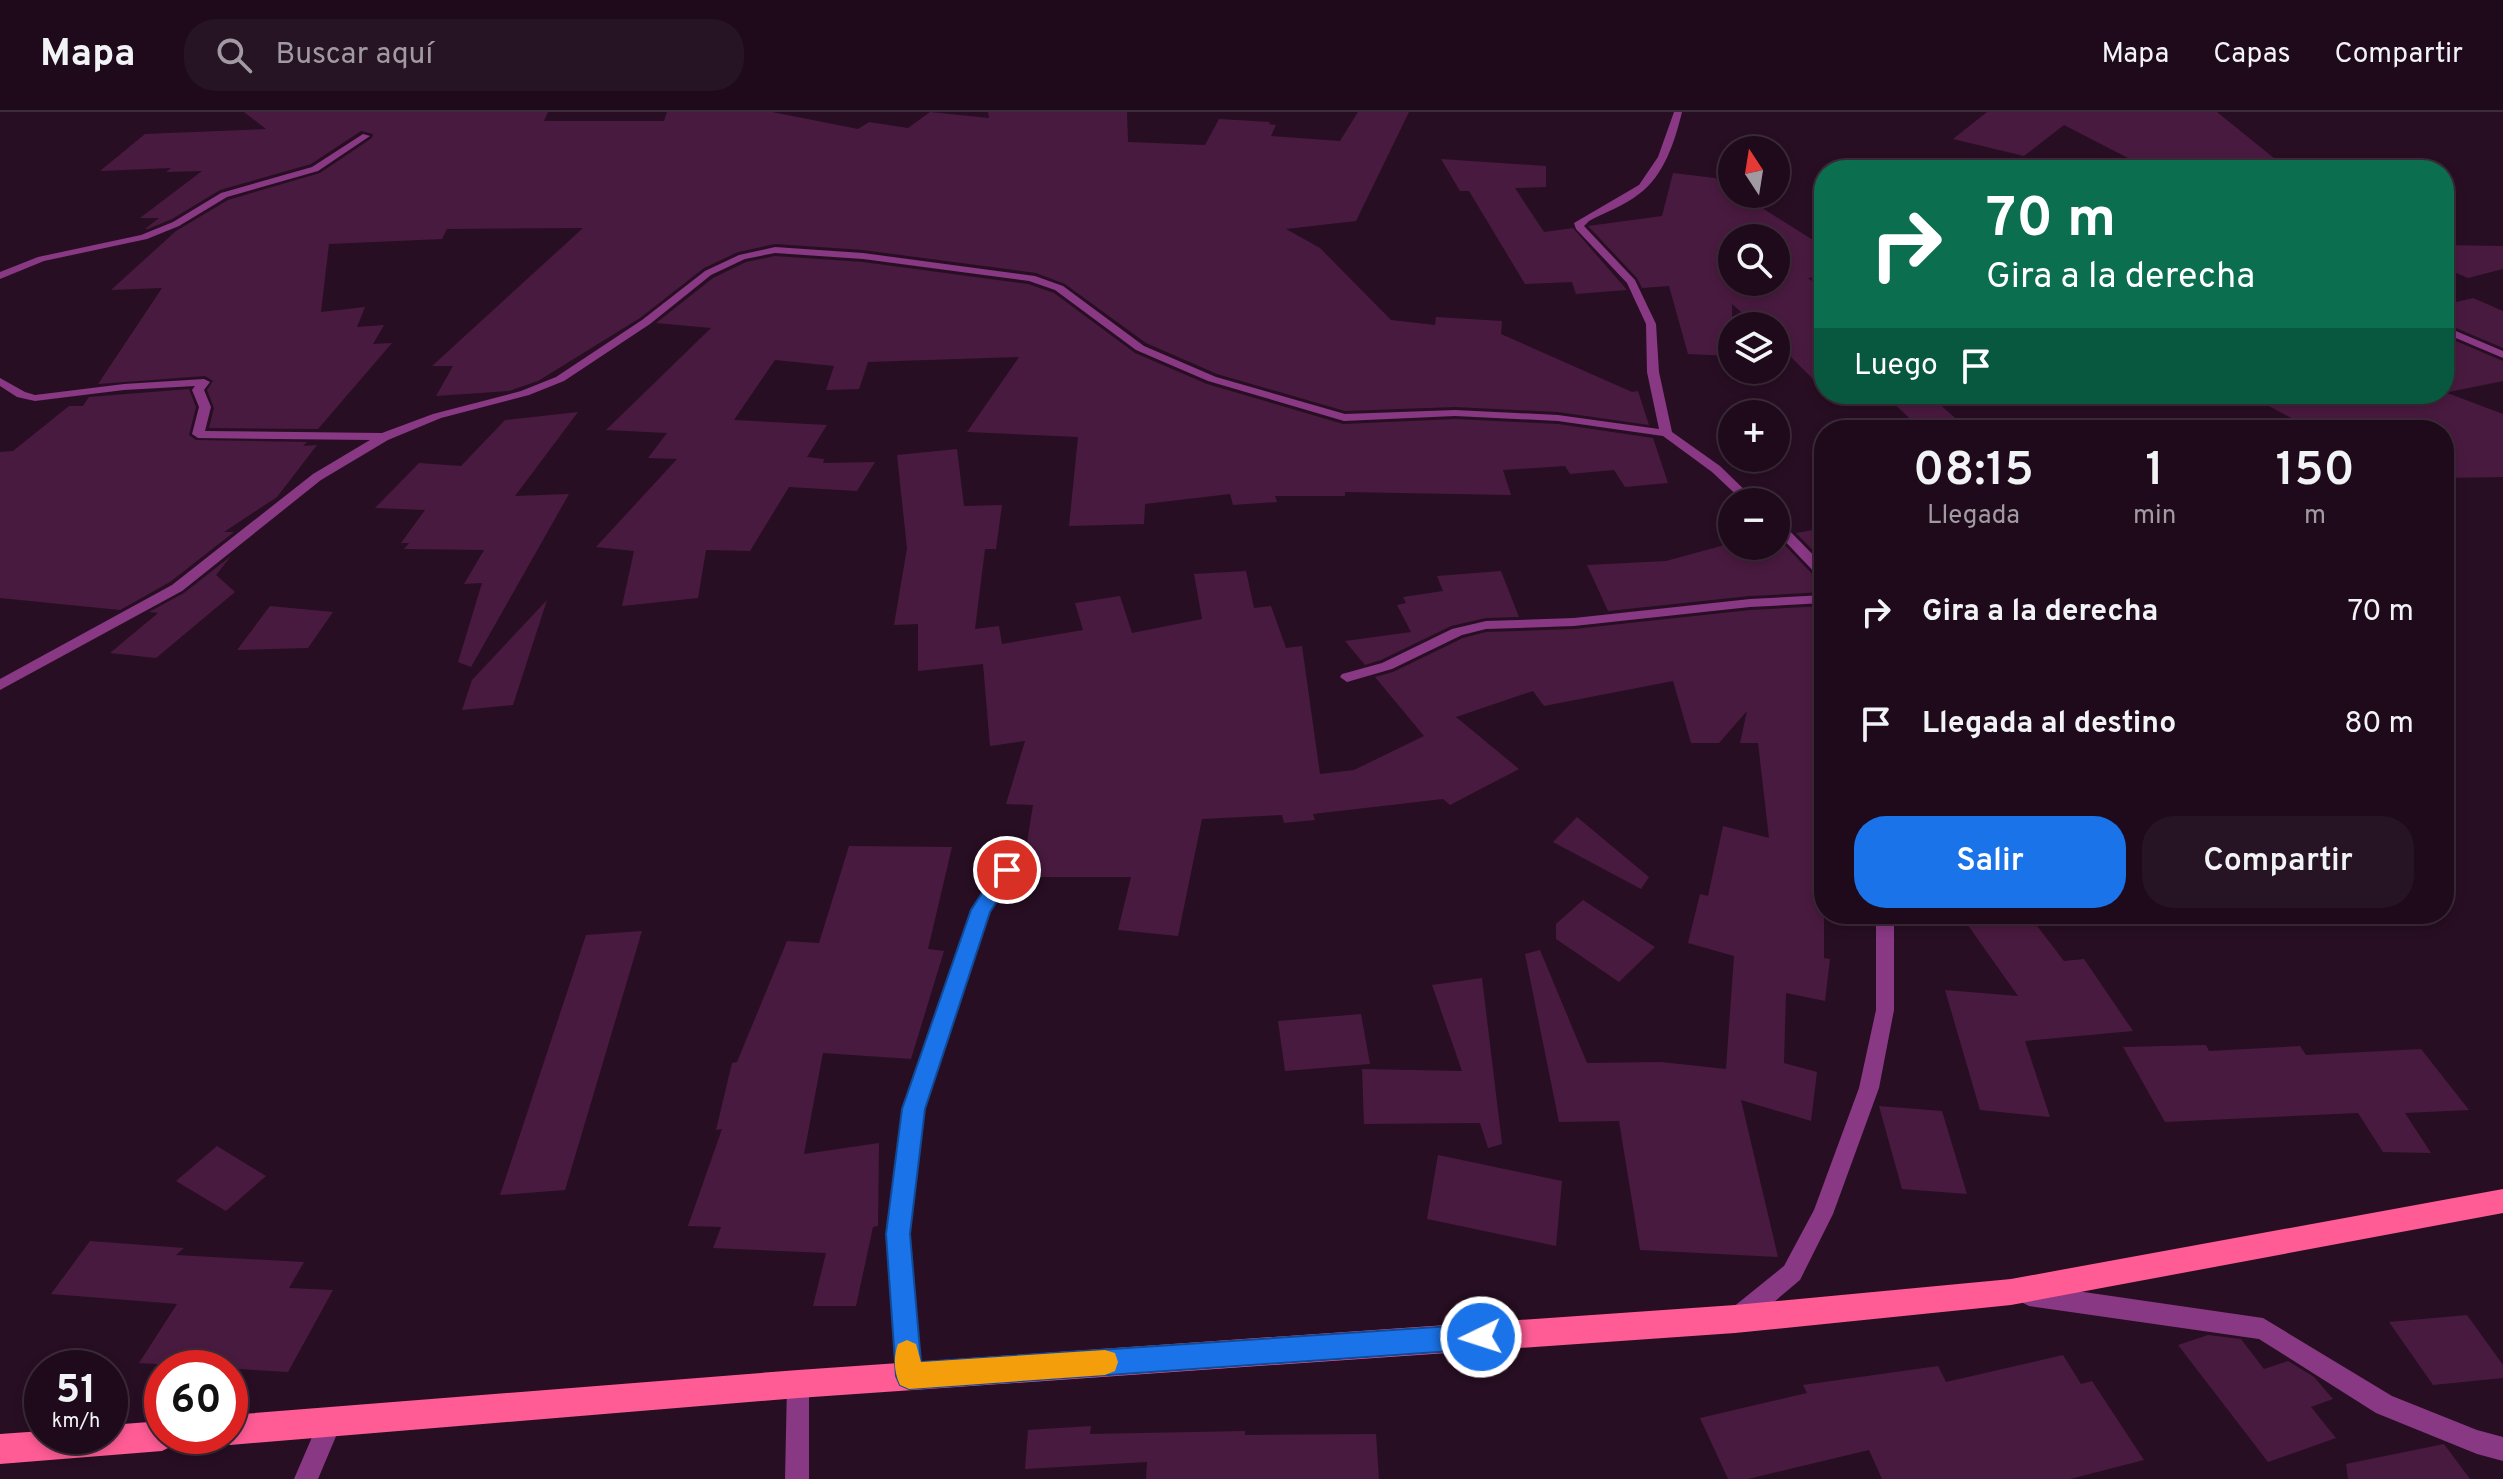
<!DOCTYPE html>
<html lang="es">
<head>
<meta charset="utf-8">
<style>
	body { margin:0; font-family:Overpass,sans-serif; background:#261323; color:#f1f3f6; height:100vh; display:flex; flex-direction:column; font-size:30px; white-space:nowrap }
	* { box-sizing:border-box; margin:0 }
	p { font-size:26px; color:#a19aa2 }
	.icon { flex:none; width:44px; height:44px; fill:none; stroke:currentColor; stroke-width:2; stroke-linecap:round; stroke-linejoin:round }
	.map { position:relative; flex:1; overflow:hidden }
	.panel { position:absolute; left:1814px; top:308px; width:640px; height:504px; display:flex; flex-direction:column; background:#1e0a1a; border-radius:32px; box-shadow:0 4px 12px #0003,0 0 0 2px #3c2b39 }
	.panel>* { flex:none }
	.banner { position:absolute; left:1814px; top:48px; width:640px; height:244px; border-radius:32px; box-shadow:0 4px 12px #0003,0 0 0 2px #3c2b39; background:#0b6e4f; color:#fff; overflow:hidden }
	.needle { width:52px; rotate:348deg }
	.controls { position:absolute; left:1718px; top:24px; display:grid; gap:16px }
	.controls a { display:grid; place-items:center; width:72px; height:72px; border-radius:50%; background:#1e0a1a; box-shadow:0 4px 12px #0003,0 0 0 2px #3c2b39; font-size:40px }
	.speed { position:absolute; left:24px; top:1238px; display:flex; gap:16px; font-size:40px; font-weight:700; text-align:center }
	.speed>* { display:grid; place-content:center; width:104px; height:104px; border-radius:50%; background:#1e0a1a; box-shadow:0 4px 12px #0003,0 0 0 2px #3c2b39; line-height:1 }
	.speed small { font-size:20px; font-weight:400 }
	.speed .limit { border:12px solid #d22; background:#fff; color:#111 }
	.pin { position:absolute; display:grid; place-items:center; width:68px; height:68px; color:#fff; margin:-34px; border:4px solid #fff; border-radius:50%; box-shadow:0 2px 8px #0007 }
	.me { position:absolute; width:88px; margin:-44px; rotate:266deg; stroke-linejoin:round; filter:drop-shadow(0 0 6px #0008) }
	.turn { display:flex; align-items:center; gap:28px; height:168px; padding:0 40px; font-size:36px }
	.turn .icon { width:104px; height:104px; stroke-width:2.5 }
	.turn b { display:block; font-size:56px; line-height:68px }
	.then { display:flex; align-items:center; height:76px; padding:0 40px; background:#0003; gap:16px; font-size:30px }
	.eta { display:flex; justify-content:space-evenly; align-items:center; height:136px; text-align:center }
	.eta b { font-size:48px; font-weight:600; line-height:56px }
	.primary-button { display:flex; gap:16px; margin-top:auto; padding:16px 40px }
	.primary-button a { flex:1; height:92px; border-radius:32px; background:#1a73e8; color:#fff; font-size:32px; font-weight:600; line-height:92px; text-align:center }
	.primary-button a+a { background:#261323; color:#f1f3f6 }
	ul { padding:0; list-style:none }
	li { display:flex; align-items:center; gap:24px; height:112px; padding:0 40px }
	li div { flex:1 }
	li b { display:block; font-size:30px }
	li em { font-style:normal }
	header { display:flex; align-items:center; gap:48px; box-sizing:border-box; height:112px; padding:0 40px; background:#1e0a1a; border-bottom:2px solid #3c2b39 }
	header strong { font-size:38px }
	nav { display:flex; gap:44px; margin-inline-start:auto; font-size:28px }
	.search { width:560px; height:72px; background:#261323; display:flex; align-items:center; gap:20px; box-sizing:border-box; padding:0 28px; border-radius:32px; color:#a19aa2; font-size:30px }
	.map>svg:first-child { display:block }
	.building { fill:#491a3f; fill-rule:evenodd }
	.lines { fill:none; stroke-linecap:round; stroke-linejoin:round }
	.street { fill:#893884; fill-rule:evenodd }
	.primary { fill:#ff5c95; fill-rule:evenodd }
	.route { fill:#1a73e8; stroke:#114b97; stroke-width:2 }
	.slow { fill:#f59e0b }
</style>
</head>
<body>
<header>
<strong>Mapa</strong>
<div class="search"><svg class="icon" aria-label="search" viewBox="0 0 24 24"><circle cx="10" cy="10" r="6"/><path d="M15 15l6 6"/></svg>Buscar aquí</div>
<nav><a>Mapa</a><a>Capas</a><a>Compartir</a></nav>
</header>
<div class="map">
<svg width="2503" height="1367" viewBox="0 0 2503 1367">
	<rect width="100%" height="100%" fill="#280e23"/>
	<!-- building -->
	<path class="building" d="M244 0H548L544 9H664L667 0H772L858 17 869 10 908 16 930 0 989 6 988 0H1127L1128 30 1205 33 1219 7 1270 10 1269 12 1276 13 1271 24 1340 29 1358 0H1409L1356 109 1286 117 1320 136 1391 208 1435 213 1436 205 1502 209 1501 222 1632 280 1638 279 1649 313 1558 300 1455 295 1345 299 1217 262 1146 231 1065 172 1036 161 863 138 775 132 738 140 704 156 640 206 538 269 509 279 436 284 453 254H432L583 116 447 117 442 127 329 132 321 200 365 195 357 215 384 213 373 232 392 231 318 317 209 316 214 296 207 278 213 269 205 264 98 272 162 176 111 178 176 119 228 88 320 61 372 26 373 22 361 19 311 52 220 78 172 107 148 117H145L159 106H140L202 59 166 60 171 56 100 59 145 22 266 17Z
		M1987 0H2217L2285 55 2219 53 2205 58H2163L2128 46 2064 13 2024 44 1953 27Z
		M1441 47 1546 54V75L1515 76 1544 120 1573 116 1627 178 1576 182 1572 170 1525 172 1469 79H1460Z
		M1673 61 1715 66 1732 77V82H1740L1824 135V164L1808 166 1824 178V278L1776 230V214H1757L1732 192V244L1688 242 1669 174 1642 176 1637 166 1588 114 1662 104ZM1732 126H1776V170H1732Z
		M2444 133 2503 134V157L2468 166 2444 156Z
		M775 144 863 150 1028 172 1054 181 1135 241 1207 272 1343 312 1455 307 1558 312 1653 326 1668 371 1625 375 1614 358 1570 362 1565 354 1503 358 1511 383 1345 380V384H1275L1277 390 1233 393 1230 382 1145 392 1144 412 1069 414 1078 325 967 320 1019 245 868 250 859 277 826 278 834 254 775 248 734 308 827 313 807 345 824 347 823 351 875 350 857 379 789 375 750 439 706 438 698 486 622 494 634 439 596 435 677 347 648 346 667 321 606 318 711 216 656 211 713 166 746 150Z
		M2473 186 2503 199V236L2444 211V193Z
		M2444 224 2503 249V269L2444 281Z
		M189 277 196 295 189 323 196 328 307 330 303 334 317 333 277 385 224 420H234L170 470 120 498 0 486V340L13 339 69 294H83L89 285Z
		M2246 282H2450L2503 302V365L2444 366V318H2314Z
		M1929 283 1969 318H1922L1887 285Z
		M578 300 515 384 569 382 471 555 458 550 482 471 464 472 484 438 404 437 409 431H401L425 398 375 396 419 351 461 354 505 308Z
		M957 337 964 394 1002 393 996 437H985L975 517 999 514 1002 532 1083 518 1075 491 1120 484 1132 521 1202 507 1194 462 1246 459 1254 496 1271 494 1286 536 1302 534 1320 662 1354 658 1424 624 1375 565 1393 560 1463 526 1486 520 1574 517 1750 498 1824 494V846L1830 847 1825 889 1786 881 1784 951 1817 960 1811 1009 1741 988 1778 1145 1640 1138 1619 1009 1559 1010 1525 842 1540 838 1587 951 1661 950 1726 957 1734 844 1688 831 1700 782 1708 784 1723 714 1769 726 1758 631H1740L1747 599 1719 631H1691L1673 569 1544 594 1533 579 1456 605 1519 657 1450 693 1443 687 1313 702 1315 708 1284 711 1282 703 1202 707 1178 824 1118 818 1131 765H1022L1024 749 1031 740 1027 731 1033 693 1006 692 1025 629 990 634 983 552 918 559V512L894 513 907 436 897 343Z
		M1824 416V450L1796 421Z
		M1776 424 1817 467 1824 469V480L1750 484 1608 499 1587 453 1666 449 1732 431V434H1776Z
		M231 444 216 463 235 480 156 546 110 541 158 501 149 500 184 481Z
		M1501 459 1519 505 1486 506 1451 514 1381 548 1365 553 1345 529 1411 520 1397 493 1406 491 1403 485 1443 479 1437 464Z
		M547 488 513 593 462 598 472 568Z
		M270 494 333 500 308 536 237 538Z
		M1577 705 1649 765 1641 777 1553 730Z
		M849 734 952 735 928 837 944 839 911 947 823 941 804 1042 879 1031 878 1114 873 1115 856 1194H813L826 1141 713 1136 721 1115 688 1114 722 1017 716 1018 732 951 737 950 787 829 819 831Z
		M1583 788 1655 835 1619 870 1556 827V812Z
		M1960 802H2028L2064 849 2084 847 2133 919 2025 929 2050 1005 1980 998 1945 878 2018 884Z
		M642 819 565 1078 500 1083 586 823Z
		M1482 866 1502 1032 1488 1036 1480 1011 1364 1012 1362 957 1462 959 1432 873Z
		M1361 902 1370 952 1285 959 1278 909Z
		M2206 933 2209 939 2300 934 2306 943 2421 937 2469 998 2405 1001 2431 1041 2383 1040 2358 1001 2165 1010 2123 935Z
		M1879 994 1942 999 1967 1082 1902 1077Z
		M217 1034 266 1064 226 1099 176 1069Z
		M1438 1043 1562 1069 1556 1134 1427 1107Z
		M90 1129 184 1136 176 1143 304 1150 289 1176 333 1178 288 1260 139 1251 177 1192 51 1182Z
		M2467 1203 2503 1253V1266L2433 1273 2389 1210Z
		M2208 1223 2241 1227 2264 1257 2288 1249 2314 1265 2333 1287 2311 1295 2336 1326 2268 1350 2178 1233Z
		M2063 1243 2081 1272 2092 1269 2144 1348 2070 1367H1882L1869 1338 1748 1367H1728L1700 1306 1807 1281 1803 1273 1938 1254 1946 1270Z
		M1091 1314 1090 1322 1245 1319V1323L1376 1322 1379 1367H1146L1147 1350 1025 1357 1028 1318Z
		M2444 1332 2470 1367H2348L2346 1352Z"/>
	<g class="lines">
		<!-- street -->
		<path class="street" d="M1674 0H1682C1675 29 1664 64 1639 82 1624 94 1605 100 1589 109L1584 114 1635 168 1656 212 1659 260 1672 320 1720 354 1757 390H1744L1712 360 1663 324 1558 309 1455 304 1344 309 1208 269 1136 238 1055 178 1029 169 863 147 775 141 745 147 711 163 650 212 564 269 529 283 441 306 388 328 321 368 182 479 0 578V567L172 473 313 362 370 328 198 326 192 322 199 295 192 278 195 274 124 278 35 289 17 285 0 274V266L25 280 35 283 124 272 204 267 210 270 204 278 211 295 205 319 382 321 433 302 521 279 556 265 642 208 705 159 739 143 775 135 863 141 1035 164 1063 174 1144 234 1216 265 1345 302 1455 298 1558 303 1659 317 1647 260 1646 212 1627 171 1576 117 1574 111 1639 73 1658 45Z
			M363 22 370 24 318 59 227 85 179 114 147 127 44 149 0 167V160L38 145 141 123 173 110 221 81 312 55Z
			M2444 214 2503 239V246L2444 221Z
			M1776 409 1781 410 1824 454V466L1819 465 1776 420Z
			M1824 483V491L1750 495 1574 514 1486 517 1462 523 1392 557 1347 570 1340 565 1342 562 1382 551 1452 517 1486 509 1574 506 1750 487Z
			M1020 732 1026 734 1028 738 988 800 924 997 909 1122 920 1264 917 1272 909 1275 901 1272 898 1264 887 1122 904 997 971 798 1014 734Z
			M1876 802H1894V898L1879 976 1833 1102 1800 1168 1748 1212 1740 1215 1732 1212 1729 1204 1732 1196 1784 1154 1814 1098 1859 976 1876 898Z
			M2029 1172 2263 1206 2392 1284 2477 1318 2503 1325V1349L2477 1342 2376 1301 2259 1227 2029 1194 2021 1190 2018 1183 2021 1176Z
			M798 1261 806 1264 809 1272V1367H785L787 1272 790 1264Z
			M330 1298 338 1302 342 1310 318 1367H294L322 1302Z"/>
		<!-- primary -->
		<path class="primary" d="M2503 1077V1101L2011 1193 1735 1221 798 1286 230 1333 220 1328 218 1324H230V1303L798 1258 1735 1193 2011 1167Z
			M162 1309V1324H177L172 1334 162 1339 0 1352V1322L42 1319V1324H110V1313Z"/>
	</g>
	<!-- route -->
	<path class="route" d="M1007 751 1017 758 990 800 925 997 910 1122 921 1250 1481 1212 1490 1216 1494 1225 1490 1233 1481 1237 909 1277 900 1273 896 1264 886 1122 902 997 971 798 1000 753Z"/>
	<!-- slow -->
	<path class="slow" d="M907 1228 916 1232 921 1250 1105 1238 1115 1241 1118 1250 1115 1259 1105 1263 909 1277 900 1273C894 1260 893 1245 898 1232Z"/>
</svg>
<div class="controls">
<a><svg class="needle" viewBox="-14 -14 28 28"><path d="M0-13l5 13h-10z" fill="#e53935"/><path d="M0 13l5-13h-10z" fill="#a19aa2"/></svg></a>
<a><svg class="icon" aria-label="search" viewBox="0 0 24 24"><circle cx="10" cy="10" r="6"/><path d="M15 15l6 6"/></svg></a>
<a><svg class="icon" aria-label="layers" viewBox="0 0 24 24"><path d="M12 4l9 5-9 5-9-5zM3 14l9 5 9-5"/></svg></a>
<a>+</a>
<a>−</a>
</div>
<div class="speed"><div>51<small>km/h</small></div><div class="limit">60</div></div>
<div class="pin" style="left:1007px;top:758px;background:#d93025"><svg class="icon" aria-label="arrive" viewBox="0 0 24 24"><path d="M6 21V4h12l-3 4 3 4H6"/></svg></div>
<svg class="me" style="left:1481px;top:1225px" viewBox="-20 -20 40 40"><circle r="17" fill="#1a73e8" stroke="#fff" stroke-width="3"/><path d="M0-11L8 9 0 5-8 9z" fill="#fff"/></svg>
<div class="banner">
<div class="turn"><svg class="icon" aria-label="right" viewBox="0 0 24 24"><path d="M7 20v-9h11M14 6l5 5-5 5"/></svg><div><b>70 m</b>Gira a la derecha</div></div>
<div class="then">Luego<svg class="icon" aria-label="arrive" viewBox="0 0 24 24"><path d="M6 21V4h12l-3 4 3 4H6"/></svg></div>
</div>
<section class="panel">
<div class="eta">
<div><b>08:15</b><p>Llegada</p></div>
<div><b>1</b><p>min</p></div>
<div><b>150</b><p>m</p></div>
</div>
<ul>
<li><svg class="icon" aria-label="right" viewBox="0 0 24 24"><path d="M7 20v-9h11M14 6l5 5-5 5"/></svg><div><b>Gira a la derecha</b></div><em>70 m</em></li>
<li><svg class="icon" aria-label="arrive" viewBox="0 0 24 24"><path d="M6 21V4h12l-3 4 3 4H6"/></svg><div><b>Llegada al destino</b></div><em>80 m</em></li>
</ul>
<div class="primary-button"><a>Salir</a><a>Compartir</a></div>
</section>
</div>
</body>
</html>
